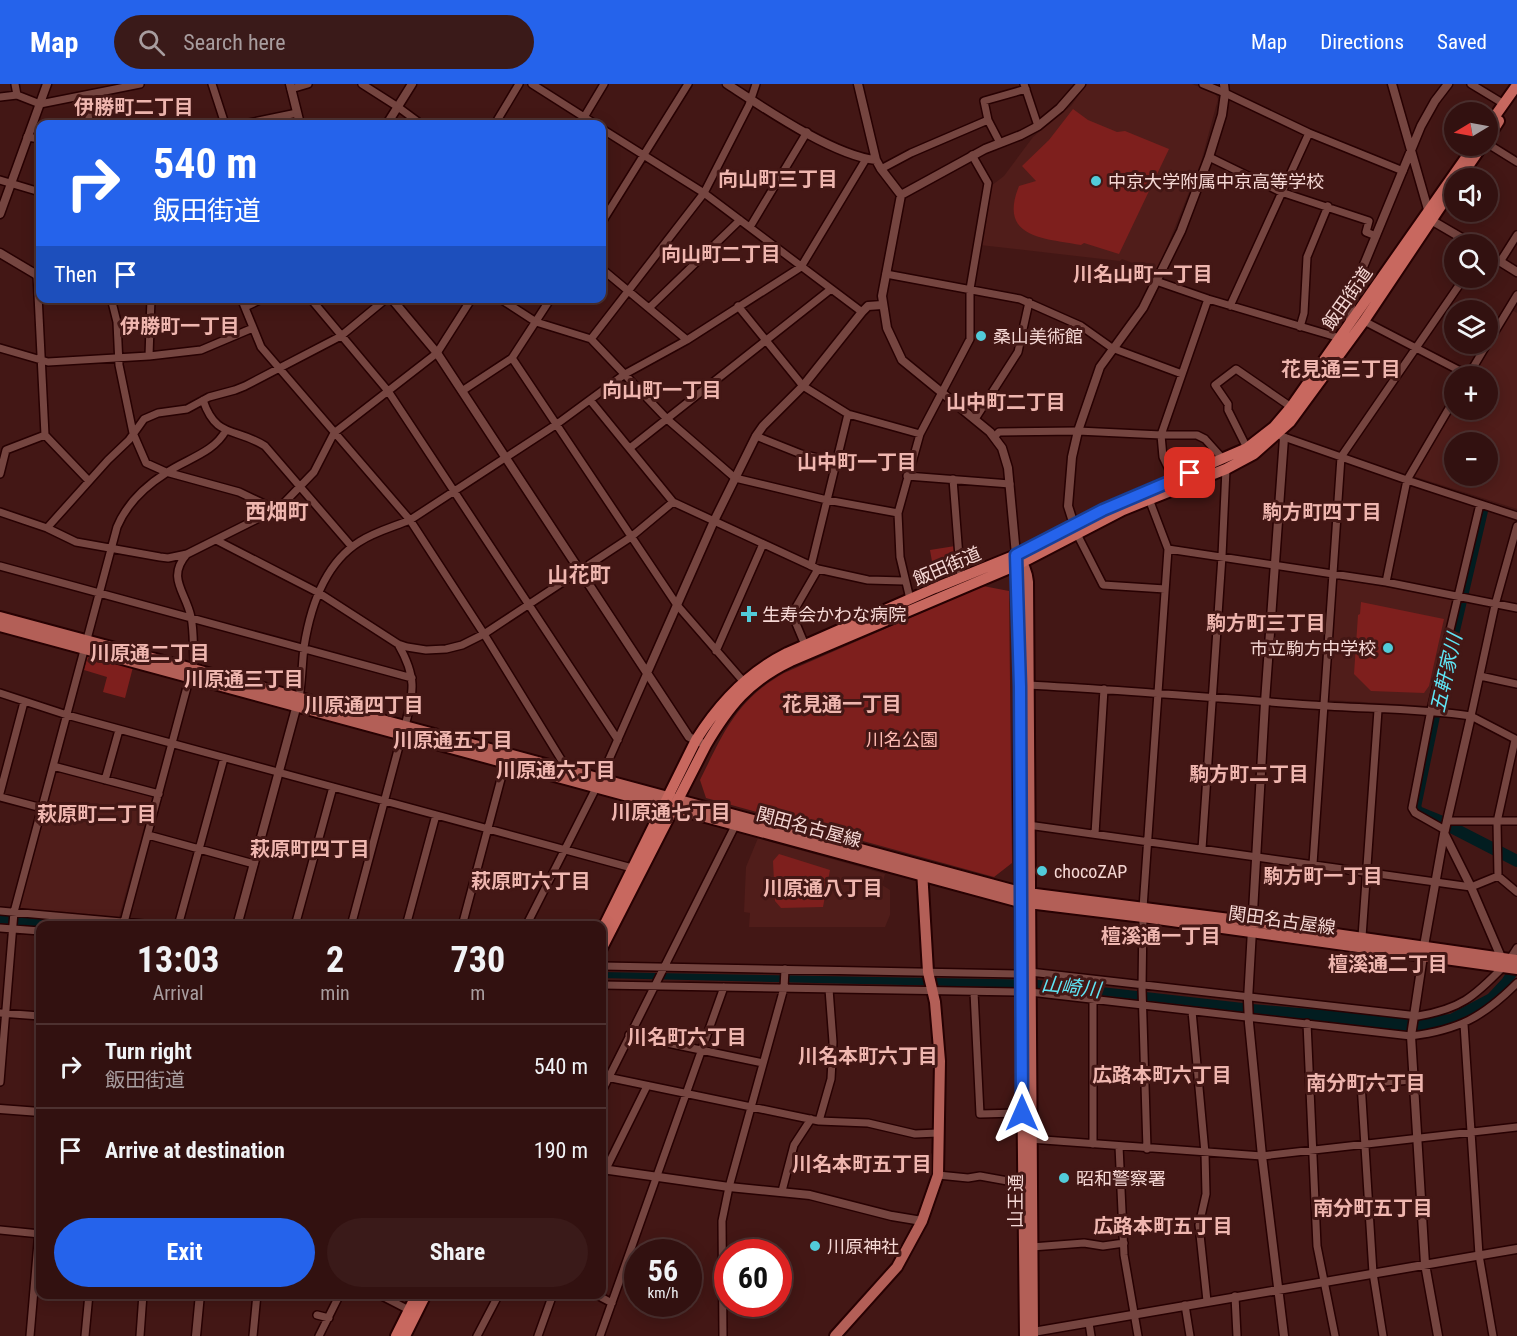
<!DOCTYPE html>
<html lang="en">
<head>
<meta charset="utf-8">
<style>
	body { margin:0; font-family:"Roboto Condensed","Noto Sans JP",sans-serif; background:#3a1a19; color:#f1f3f6; height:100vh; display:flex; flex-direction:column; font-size:22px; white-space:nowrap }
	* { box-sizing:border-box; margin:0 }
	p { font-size:20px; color:#a89d9f }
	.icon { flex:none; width:33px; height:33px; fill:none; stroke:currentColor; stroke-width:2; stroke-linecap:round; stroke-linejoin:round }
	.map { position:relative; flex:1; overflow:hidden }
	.details { position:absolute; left:36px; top:837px; width:570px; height:378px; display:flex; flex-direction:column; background:#321110; border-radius:12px; box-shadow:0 3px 15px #0003,0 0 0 2px #4d3130 }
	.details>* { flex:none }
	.hud { position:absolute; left:36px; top:36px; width:570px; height:183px; border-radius:12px; box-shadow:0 3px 15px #0003,0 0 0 2px #4d3130; background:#2563eb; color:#fff; overflow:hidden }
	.needle { width:39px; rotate:260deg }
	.controls { position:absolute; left:1444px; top:18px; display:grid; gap:12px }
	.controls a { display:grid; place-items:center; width:54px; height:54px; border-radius:50%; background:#321110; box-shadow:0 3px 15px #0003,0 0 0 2px #4d3130; font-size:30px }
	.speed { position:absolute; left:624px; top:1155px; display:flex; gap:12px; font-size:30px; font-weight:700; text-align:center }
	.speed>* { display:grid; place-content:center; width:78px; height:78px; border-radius:50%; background:#321110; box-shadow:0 3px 15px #0003,0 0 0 2px #4d3130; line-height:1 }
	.speed small { font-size:15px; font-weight:400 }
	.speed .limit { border:9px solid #d22; background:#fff; color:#111 }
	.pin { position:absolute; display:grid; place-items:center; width:51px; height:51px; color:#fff; margin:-26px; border-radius:12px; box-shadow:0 3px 9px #0006 }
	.me { position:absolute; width:66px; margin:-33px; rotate:0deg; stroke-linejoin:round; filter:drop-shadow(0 0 4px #0008) }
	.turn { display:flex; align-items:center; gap:21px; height:126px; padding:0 18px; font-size:27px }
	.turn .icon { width:78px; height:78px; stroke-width:2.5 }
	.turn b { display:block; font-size:42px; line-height:51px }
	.then { display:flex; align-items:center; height:57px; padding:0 18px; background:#0003; gap:12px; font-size:22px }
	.eta { display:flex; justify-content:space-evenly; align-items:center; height:102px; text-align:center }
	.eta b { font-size:36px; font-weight:700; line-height:42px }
	.action { display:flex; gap:12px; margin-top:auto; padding:12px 18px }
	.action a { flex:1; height:69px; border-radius:36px; background:#2563eb; color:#fff; font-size:24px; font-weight:700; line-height:69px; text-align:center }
	.action a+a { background:#3a1a19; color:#f1f3f6 }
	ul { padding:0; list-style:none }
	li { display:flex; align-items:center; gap:18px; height:84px; padding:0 18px; border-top:2px solid #4d3130 }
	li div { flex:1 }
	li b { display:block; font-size:22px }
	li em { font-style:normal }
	header { display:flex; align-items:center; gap:36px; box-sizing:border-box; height:84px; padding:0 30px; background:#2563eb; color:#fff }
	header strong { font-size:28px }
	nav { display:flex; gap:33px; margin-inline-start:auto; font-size:21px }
	.search { width:420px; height:54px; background:#3a1a19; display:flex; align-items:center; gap:15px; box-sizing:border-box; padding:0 21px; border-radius:33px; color:#a89d9f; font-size:22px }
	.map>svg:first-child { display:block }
	.built { fill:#501d1a; fill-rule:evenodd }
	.green { fill:#7e1f1d }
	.water { fill:#021d20 }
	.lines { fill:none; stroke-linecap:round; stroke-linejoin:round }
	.river { stroke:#021d20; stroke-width:12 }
	.minor-casing { stroke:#270102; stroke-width:10 }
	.tertiary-casing { stroke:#270102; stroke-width:11 }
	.primary-casing { stroke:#270102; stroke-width:14 }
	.trunk-casing { stroke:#270102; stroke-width:14 }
	.minor { stroke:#754540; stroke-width:7 }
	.tertiary { stroke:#754540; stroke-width:8 }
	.primary { stroke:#b35f57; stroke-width:10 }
	.trunk { stroke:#c8685f; stroke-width:10 }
	.route-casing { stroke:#184099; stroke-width:15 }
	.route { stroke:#2563eb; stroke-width:10 }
	.poi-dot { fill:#52cbd9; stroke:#431715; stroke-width:2 }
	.labels { text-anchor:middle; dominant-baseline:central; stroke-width:6; stroke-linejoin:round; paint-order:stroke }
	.poi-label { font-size:18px; fill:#f6d8d5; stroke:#431715; text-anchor:start }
	.street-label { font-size:18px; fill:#f6d8d5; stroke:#431715 }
	.park-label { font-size:18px; fill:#ffbcb4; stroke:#431715 }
	.neighbourhood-label { font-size:20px; font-weight:bold; fill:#efb6af; stroke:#431715 }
	.water-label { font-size:20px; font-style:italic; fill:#5fe4f4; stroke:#431715 }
	.quarter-label { font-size:21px; font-weight:bold; fill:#efb6af; stroke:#431715 }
</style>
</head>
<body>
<header>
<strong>Map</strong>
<div class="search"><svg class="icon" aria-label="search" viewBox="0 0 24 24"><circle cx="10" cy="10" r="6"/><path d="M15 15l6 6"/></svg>Search here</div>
<nav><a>Map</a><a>Directions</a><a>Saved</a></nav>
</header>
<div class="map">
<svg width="1517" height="1252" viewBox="0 0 1517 1252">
	<rect width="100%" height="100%" fill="#431715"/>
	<!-- built -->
	<path class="built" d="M1087 0H1192L1215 9 1218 15 1201 78 1157 188 1122 175 1120 177 980 161 991 102 1004 92 1033 53 1071 22Z
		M1512 226 1517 229V425L1413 392 1455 322V326H1488V292H1472ZM1455 358H1488V392H1455Z
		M1338 495 1456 515 1430 622 1330 616 1328 614 1336 498Z
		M59 686 150 710 152 715 119 833 116 835 20 826 18 823 54 687Z
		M758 754 885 790 882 801 890 806V831L885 843H749L750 829 744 828 746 783Z"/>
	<!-- green -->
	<path class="green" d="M1073 25 1088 36 1117 48 1125 47 1169 65 1119 170 1084 159 1081 161C1043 154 998 154 1019 102L1036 97 1022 82 1049 56Z
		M955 462 956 487 935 495 930 466Z
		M983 502 1009 507 1012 779 994 793 706 714 700 696C723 650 736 616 784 589Z
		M1361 518 1444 535 1429 602 1424 609 1371 607 1354 590 1358 531 1360 530Z
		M88 571 133 583 125 614 103 608 107 593 84 586Z
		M779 770 830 786 823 823 781 824 775 817 773 777Z"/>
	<!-- water -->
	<path class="water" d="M0 829 108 841 40 843 0 839Z
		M1517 873V891L1504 908 1465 936 1438 946 1416 948 1039 904 602 894V888L1039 896 1252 920 1417 934 1450 930 1488 910 1502 895Z"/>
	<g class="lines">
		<!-- river -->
		<path class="river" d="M1440 737 1418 728 1415 723 1434 632 1482 427
			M1451 743 1517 777"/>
		<defs>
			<path id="minor" d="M15 0 17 11 40 20 140 0
				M212 0 225 40
				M362 0 398 23 421 40
				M532 0 595 40
				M1024 0 1038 42
				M1203 0 1225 9 1309 49 1403 87
				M1471 0 1504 20
				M291 5 308 0
				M85 12 90 40
				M0 13 17 11
				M244 40 297 29
				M495 40 519 0
				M580 40 604 0
				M602 45 704 109 862 228
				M27 53 40 55
				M1000 59 988 36 984 17 1026 5
				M1488 60 1517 78
				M1209 73 1281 108 1369 137 1366 148 1376 152
				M881 85 911 69 988 36
				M0 96 40 108
				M602 138 688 0
				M750 143 807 48
				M1500 178 1517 151
				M602 185 687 256
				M886 190 1020 215 1081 242 1112 264 1182 290
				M37 191 45 351 89 397
				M1156 197 1208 215 1340 254
				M111 214 117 238 119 281 133 349 146 379 166 388 239 408 275 425
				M241 214 261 263 410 436 484 550 567 685
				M310 214 388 307 618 656
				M499 214 536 238 591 255 667 335 735 394 827 416 898 429
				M738 222 803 302 848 330 920 350
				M1230 222 1309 49
				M245 223 264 214
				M649 224 740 136
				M1364 237 1468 291
				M1349 238 1354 205
				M1300 243 1304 229 1307 173 1328 122
				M591 255 704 109 749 21 756 0
				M1488 259 1517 211
				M0 264 48 278 149 272 201 266 253 244
				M149 272 151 214
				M512 274 677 521 743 597
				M1468 292 1487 260
				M462 307 512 274 551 214
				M203 316C216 355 235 343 265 362L352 463
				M590 316 673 418 818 485 868 496 904 497
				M975 335 1018 268 1029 218
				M756 352 801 370 836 378
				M1281 352 1407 396 1517 432
				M994 353 999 348 1078 347 1161 351H1197L1205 355 1223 375
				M630 364 831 205
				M1247 364 1228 326V320L1215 301 1236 285 1291 323
				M0 390 6 366 45 351
				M907 392 1010 400
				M953 395 960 486 962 493
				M1174 396 1163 373 1161 351 1208 215
				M1149 415 1168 465
				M0 428 47 444 76 458 160 473 168 474 187 470 269 429 284 419 314 388 334 349 437 269 472 214
				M47 444 108 376 129 356 144 335 158 329 187 325 209 313 235 306 245 302 341 252 387 214
				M1077 450 1103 501 1165 505
				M216 456 319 509 398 560 407 563 426 566 446 565 462 561 484 550 631 453 673 418
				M0 482 412 594
				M811 482 848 330
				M1386 498 1407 396 1455 314
				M910 515 900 473 898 429 920 350 970 255V205L988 99 972 71
				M398 560C417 593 414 607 405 642
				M805 561 792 530 818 485
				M716 567 763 460
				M1480 592 1517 600
				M1028 601C1122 606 1217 614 1311 621 1364 625 1418 624 1471 632L1495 521 1517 442
				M0 609 67 631 632 784
				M299 614C302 597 302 580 304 563 310 525 324 480 359 458 374 448 393 443 410 436L557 340 625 290 687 256 801 183 866 75
				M1471 632 1517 656
				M53 682 159 710
				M105 696 119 646
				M600 696 647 589
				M0 709 24 618
				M0 713 42 724
				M1447 737H1517
				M1028 741 1471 803 1498 792 1517 808
				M1445 746 1415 729 1412 724 1431 626 1480 420
				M1095 750 1104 605
				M148 751 254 780
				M1202 765 1222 472 1226 385
				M1313 780 1341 373 1464 194
				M1498 792 1497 738 1515 656
				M1143 824 1168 465 1386 498 1517 524
				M0 827 166 842
				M1143 833 1142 904 1147 1065
				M123 842 194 577C193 563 194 547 191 533 186 508 166 494 187 470
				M178 842 224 674
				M295 842 333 703
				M351 842 402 651
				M406 842 436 731
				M462 842 506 676
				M526 842 596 704
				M0 844 40 847
				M1362 853 1378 626
				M1510 875 1517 864
				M602 882 1021 890
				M1030 888 1418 932C1460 925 1474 913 1503 883
				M602 901 1022 908
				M974 908 980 1030 1022 1029
				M1030 908 1411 952C1459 946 1483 933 1517 899
				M1093 916V1060
				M1192 927 1205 1069 1206 1110 1199 1141 1207 1217
				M0 929 40 932
				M1307 939 1317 1162 1335 1252
				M1464 940 1479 1171 1493 1252
				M629 951 763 979
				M602 992 819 1037 868 1039 915 1050 938 1049
				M0 998 14 828 117 443C127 419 144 403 166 389 186 375 214 369 226 346
				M1361 999 1373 1189 1383 1252
				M1310 1003 1414 996
				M602 1007 736 740
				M819 1037 831 995 833 958 829 905
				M1030 1055 1262 1072 1517 1043
				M1119 1062 1124 1171 1138 1252
				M938 1091 968 1094 980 1092 1024 1100
				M602 1093 647 1002
				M782 1107 794 1061 811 1035
				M0 1146 40 1150
				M1032 1163 1084 1159 1103 1162 1124 1159
				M378 1210 409 1226
				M595 1210 612 1219
				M1235 1212 1237 1252
				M1185 1221 1190 1252
				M317 1231 329 1234
				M1089 1239 1091 1252
				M30 1252 40 1135
				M85 1252 89 1210
				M140 1252 143 1210
				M253 1252 257 1210
				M319 1252 340 1210
				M477 1252 499 1210
				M538 1252 553 1210
				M600 1252 724 903
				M723 1252 722 1137 729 1103 784 904 785 885"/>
			<path id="tertiary" d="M290 0 300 40
				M727 0C764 24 834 72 876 76L881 85 901 111 882 212 887 244 902 276 990 348 1002 364 1008 384 1016 471
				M858 0 876 76
				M1392 0 1431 136 1472 160
				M387 40 412 0
				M901 111 985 65 1021 51 1038 42 1060 24 1081 0
				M0 130 47 0
				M0 169 37 191H40
				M1488 170 1517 188
				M1354 205 1421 42 1435 17 1448 0
				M391 214 437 269 689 653 706 661
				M1074 441 1068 422 1072 373 1078 347 1100 283 1143 224 1181 147 1209 73 1222 31 1225 9 1224 0
				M647 589 714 437 756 352 763 342 803 302 862 228 868 222 882 221
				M1445 751 1471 803 1501 873
				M237 842 298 617
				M1424 862 1444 750 1471 632
				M1423 872 1411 952 1425 1180 1438 1252
				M0 1025 40 1028
				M602 1085 729 1103 810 1111 892 1132 922 1137
				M1033 1248 1517 1165
				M196 1252 200 1210
				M1284 1252 1262 1072 1249 939 1248 916 1265 618 1284 354"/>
			<path id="primary" d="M1017 471C1024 480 1027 487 1028 498L1033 1252
				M1017 474 1020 603 1019 713 1025 1252
				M0 533 1020 808 1253 838 1517 876
				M0 542 1020 818 1143 833 1517 885
				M835 1252 897 1183 922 1137 938 1091 940 977 935 918 928 888 922 786"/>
			<path id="trunk" d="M1488 42 1517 1
				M1488 54 1499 37
				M1460 94 1482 62
				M602 846 696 656C719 619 747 589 787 569L935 504 1026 467 1103 426 1247 364 1274 343 1291 323 1474 62
				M602 864 706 661C729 622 749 597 791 577L1017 481 1123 426 1226 385 1254 370 1290 338 1364 237 1455 101
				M396 1252 417 1210
				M405 1252 426 1210"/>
		</defs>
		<!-- minor casing -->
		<use href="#minor" class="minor-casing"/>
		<!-- tertiary casing -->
		<use href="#tertiary" class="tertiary-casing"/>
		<!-- primary casing -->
		<use href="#primary" class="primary-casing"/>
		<!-- trunk casing -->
		<use href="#trunk" class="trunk-casing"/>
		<!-- minor -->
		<use href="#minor" class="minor"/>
		<!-- tertiary -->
		<use href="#tertiary" class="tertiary"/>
		<!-- primary -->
		<use href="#primary" class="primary"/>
		<!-- trunk -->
		<use href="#trunk" class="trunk"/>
	</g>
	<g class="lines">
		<defs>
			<path id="route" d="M1022 1029 1020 603 1016 471 1103 426 1190 389"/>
		</defs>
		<!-- route casing -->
		<use href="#route" class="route-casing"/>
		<!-- route -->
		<use href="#route" class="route"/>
	</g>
	<!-- markers -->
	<g class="poi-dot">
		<circle cx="1096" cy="97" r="6"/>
		<circle cx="981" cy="252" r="6"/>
		<path d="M746 521h6v6h6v6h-6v6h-6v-6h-6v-6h6z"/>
		<circle cx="1388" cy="564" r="6"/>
		<circle cx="1042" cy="787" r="6"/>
		<circle cx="1064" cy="1094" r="6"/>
		<circle cx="815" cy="1162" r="6"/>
	</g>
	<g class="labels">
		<!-- poi labels -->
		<g class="poi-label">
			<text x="1108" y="97">中京大学附属中京高等学校</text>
			<text x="993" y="252">桑山美術館</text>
			<text x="762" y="530">生寿会かわな病院</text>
			<text x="1376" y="564" text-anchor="end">市立駒方中学校</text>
			<text x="1054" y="787">chocoZAP</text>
			<text x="1076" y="1094">昭和警察署</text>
			<text x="827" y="1162">川原神社</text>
		</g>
		<!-- street labels -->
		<g class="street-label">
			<text transform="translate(1347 214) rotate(-55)">飯田街道</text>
			<text transform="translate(947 482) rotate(-23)">飯田街道</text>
			<text transform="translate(809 743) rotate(15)">関田名古屋線</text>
			<text transform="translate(1282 836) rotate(8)">関田名古屋線</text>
			<text transform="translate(1015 1117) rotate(-90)">山王通</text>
		</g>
		<!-- park labels -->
		<g class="park-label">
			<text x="902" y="655">川名公園</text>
		</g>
		<!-- neighbourhood labels -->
		<g class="neighbourhood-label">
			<text x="134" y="23">伊勝町二丁目</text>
			<text x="778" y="95">向山町三丁目</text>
			<text x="721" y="170">向山町二丁目</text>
			<text x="1143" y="190">川名山町一丁目</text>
			<text x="180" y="242">伊勝町一丁目</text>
			<text x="1341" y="285">花見通三丁目</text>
			<text x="662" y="306">向山町一丁目</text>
			<text x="1006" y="318">山中町二丁目</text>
			<text x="857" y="378">山中町一丁目</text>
			<text x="1322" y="428">駒方町四丁目</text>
			<text x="1266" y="539">駒方町三丁目</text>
			<text x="150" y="569">川原通二丁目</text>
			<text x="244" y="595">川原通三丁目</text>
			<text x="842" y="620">花見通一丁目</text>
			<text x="364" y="621">川原通四丁目</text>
			<text x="453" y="656">川原通五丁目</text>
			<text x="556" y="686">川原通六丁目</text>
			<text x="1249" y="690">駒方町二丁目</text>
			<text x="671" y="728">川原通七丁目</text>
			<text x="97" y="730">萩原町二丁目</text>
			<text x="310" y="765">萩原町四丁目</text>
			<text x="1323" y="792">駒方町一丁目</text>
			<text x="531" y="797">萩原町六丁目</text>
			<text x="823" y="804">川原通八丁目</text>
			<text x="1161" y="852">檀溪通一丁目</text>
			<text x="1388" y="880">檀溪通二丁目</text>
			<text x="687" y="953">川名町六丁目</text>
			<text x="868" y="972">川名本町六丁目</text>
			<text x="1162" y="991">広路本町六丁目</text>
			<text x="1366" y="999">南分町六丁目</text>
			<text x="862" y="1080">川名本町五丁目</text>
			<text x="1373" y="1124">南分町五丁目</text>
			<text x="1163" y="1142">広路本町五丁目</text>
		</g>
		<!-- water labels -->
		<g class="water-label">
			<text transform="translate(1446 589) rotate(-77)">五軒家川</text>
			<text transform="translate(1071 903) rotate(6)">山崎川</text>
		</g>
		<!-- quarter labels -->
		<g class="quarter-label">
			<text x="277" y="428">西畑町</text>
			<text x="579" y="491">山花町</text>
		</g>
	</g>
</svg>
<div class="controls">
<a><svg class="needle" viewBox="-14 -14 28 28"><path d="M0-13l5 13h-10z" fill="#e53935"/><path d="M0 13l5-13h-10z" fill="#a89d9f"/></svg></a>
<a><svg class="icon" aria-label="sound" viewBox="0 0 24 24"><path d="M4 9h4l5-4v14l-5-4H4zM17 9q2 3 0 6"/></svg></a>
<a><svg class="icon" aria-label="search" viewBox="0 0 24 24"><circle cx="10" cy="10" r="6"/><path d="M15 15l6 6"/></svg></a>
<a><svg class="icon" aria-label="layers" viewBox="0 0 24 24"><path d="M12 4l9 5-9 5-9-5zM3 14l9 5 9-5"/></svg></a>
<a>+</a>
<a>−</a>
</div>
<div class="speed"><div>56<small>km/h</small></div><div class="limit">60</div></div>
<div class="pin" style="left:1190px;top:389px;background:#d93025"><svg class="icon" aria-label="arrive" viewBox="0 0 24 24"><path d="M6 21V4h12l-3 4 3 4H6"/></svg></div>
<svg class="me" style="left:1022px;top:1029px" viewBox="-20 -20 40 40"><path d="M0-17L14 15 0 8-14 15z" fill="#2563eb" stroke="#fff" stroke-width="4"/></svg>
<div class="hud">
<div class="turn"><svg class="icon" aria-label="right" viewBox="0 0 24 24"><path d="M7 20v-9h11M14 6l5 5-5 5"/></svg><div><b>540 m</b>飯田街道</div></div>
<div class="then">Then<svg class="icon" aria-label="arrive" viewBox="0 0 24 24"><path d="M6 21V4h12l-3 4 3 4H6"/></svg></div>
</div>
<section class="details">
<div class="eta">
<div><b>13:03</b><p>Arrival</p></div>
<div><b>2</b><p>min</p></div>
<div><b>730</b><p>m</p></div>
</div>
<ul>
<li><svg class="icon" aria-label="right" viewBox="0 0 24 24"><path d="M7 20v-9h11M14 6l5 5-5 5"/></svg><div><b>Turn right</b><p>飯田街道</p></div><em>540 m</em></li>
<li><svg class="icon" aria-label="arrive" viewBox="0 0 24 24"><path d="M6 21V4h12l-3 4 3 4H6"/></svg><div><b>Arrive at destination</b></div><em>190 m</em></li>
</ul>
<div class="action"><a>Exit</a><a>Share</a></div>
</section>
</div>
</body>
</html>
